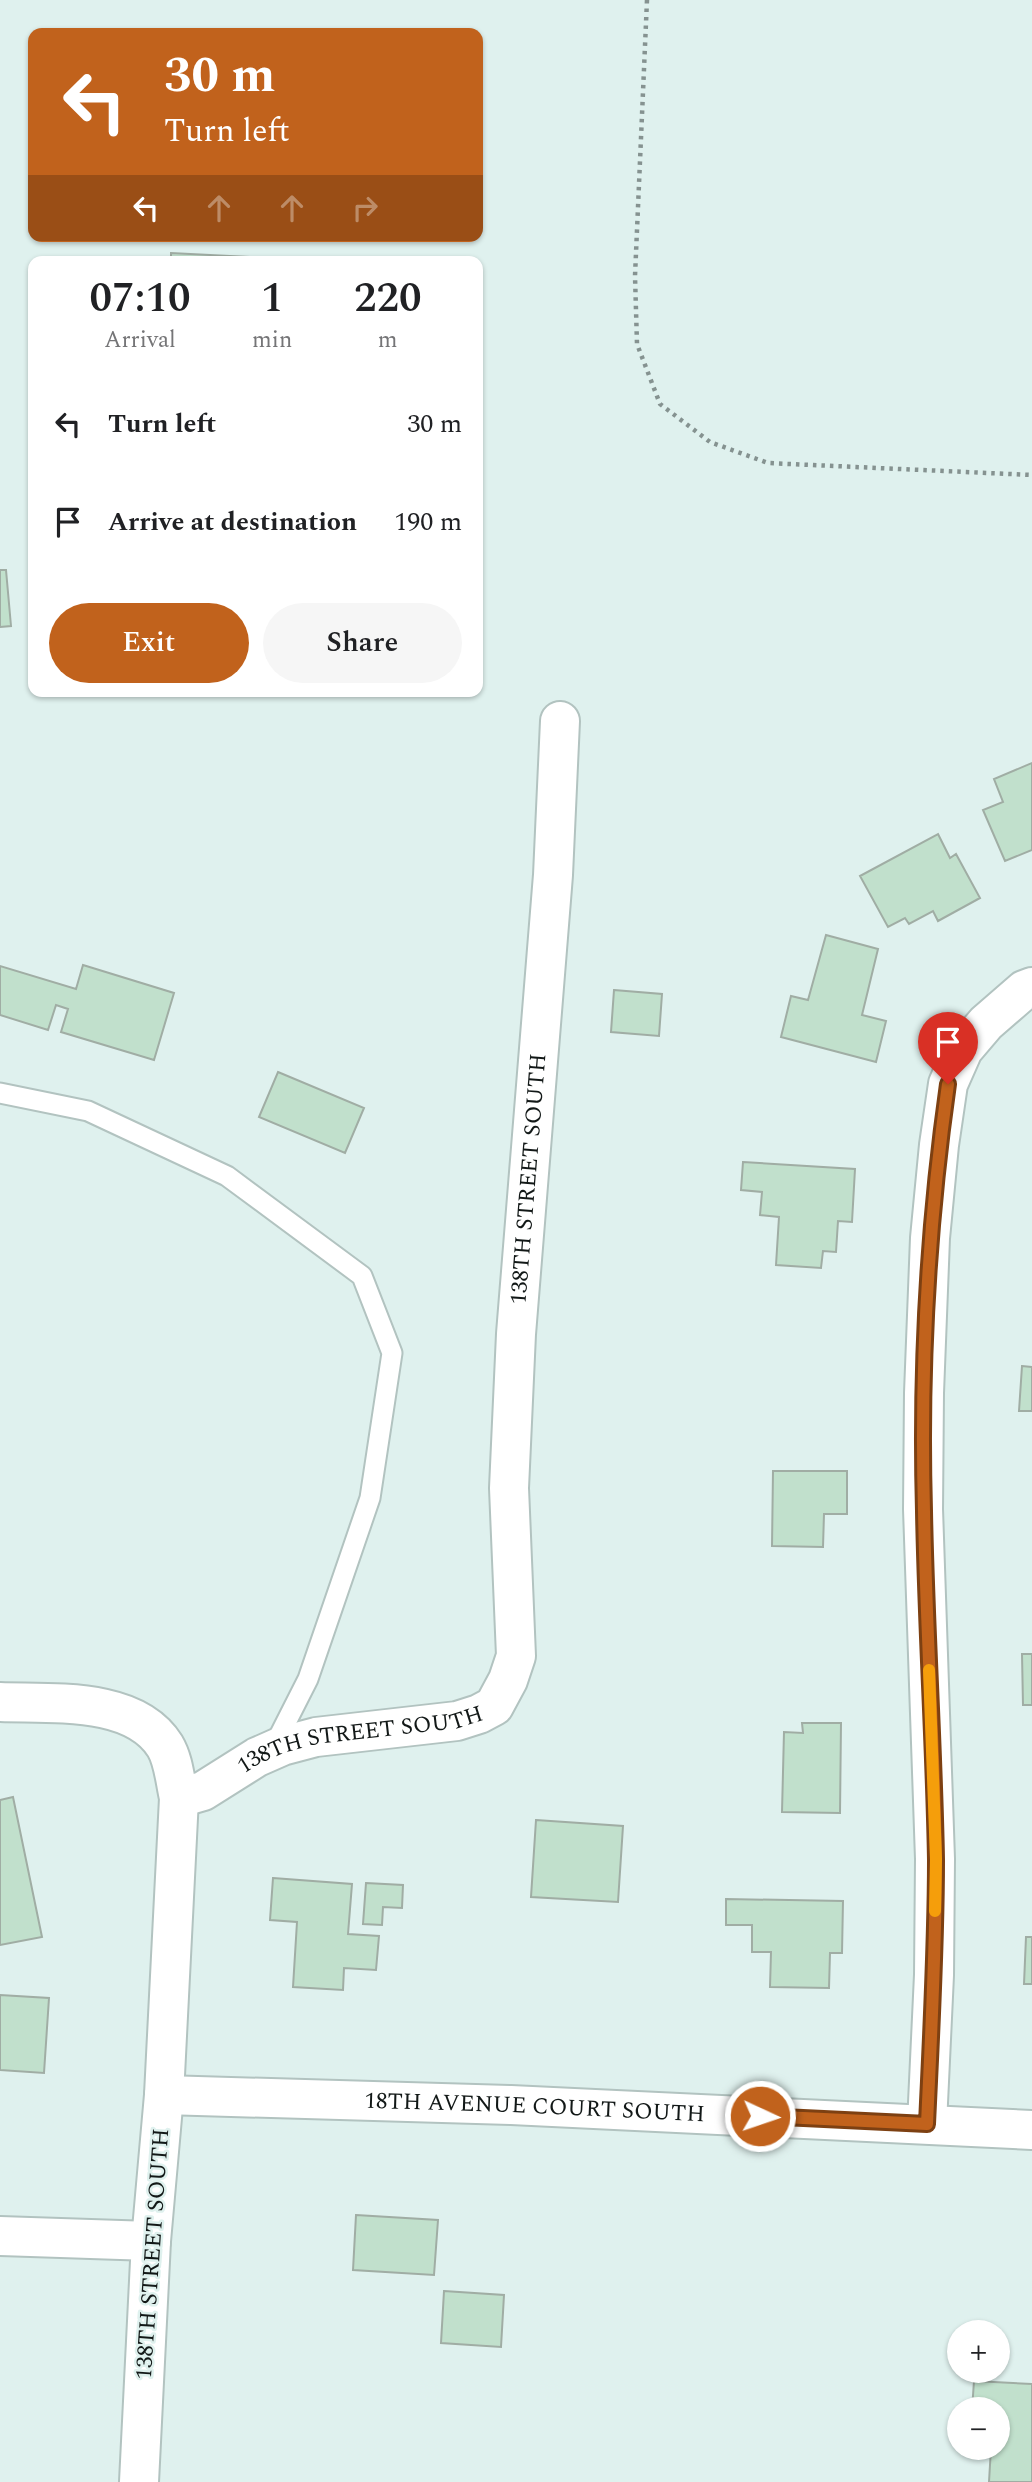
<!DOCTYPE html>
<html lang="en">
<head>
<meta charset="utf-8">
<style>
	body { margin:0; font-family:Spectral,serif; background:#f6f6f6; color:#202124; height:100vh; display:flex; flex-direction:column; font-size:26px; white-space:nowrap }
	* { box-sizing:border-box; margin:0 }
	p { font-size:23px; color:#757577 }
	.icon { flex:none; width:38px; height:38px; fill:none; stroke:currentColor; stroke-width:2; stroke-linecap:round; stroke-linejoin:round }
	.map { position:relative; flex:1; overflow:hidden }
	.sheet { position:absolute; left:28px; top:256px; width:455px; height:441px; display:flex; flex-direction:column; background:#fff; border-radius:14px; box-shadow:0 2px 5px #0004 }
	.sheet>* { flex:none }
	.hud { position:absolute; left:28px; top:28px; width:455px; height:214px; border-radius:14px; box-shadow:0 2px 5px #0004; background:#c1621c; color:#fff; overflow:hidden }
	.fabs { position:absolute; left:947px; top:2320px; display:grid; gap:14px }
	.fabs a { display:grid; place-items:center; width:63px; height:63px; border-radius:50%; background:#fff; box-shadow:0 2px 5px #0004; font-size:35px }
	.pin { position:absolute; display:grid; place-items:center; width:60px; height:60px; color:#fff; margin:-72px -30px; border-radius:50% 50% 50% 0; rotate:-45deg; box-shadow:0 0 7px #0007 }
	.pin .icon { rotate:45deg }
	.me { position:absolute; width:77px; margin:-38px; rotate:93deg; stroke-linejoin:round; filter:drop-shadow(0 0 5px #0008) }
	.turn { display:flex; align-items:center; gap:24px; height:147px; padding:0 21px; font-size:32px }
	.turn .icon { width:91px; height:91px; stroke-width:2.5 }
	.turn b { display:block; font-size:49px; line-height:60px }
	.lanes { display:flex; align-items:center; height:66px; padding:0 21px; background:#0003; justify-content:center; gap:35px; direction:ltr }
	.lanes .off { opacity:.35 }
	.eta { display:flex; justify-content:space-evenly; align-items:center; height:119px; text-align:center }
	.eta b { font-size:42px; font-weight:600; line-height:49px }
	.primary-button { display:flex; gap:14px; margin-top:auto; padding:14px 21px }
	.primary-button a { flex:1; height:80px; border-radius:42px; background:#c1621c; color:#fff; font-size:28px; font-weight:600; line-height:80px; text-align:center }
	.primary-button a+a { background:#f6f6f6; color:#202124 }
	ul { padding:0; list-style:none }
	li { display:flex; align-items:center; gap:21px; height:98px; padding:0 21px }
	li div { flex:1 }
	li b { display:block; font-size:26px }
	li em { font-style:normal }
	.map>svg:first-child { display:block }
	.building { fill:#c1e0cc; stroke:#a0ada4; stroke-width:2 }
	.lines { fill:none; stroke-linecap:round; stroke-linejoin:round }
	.lane-casing { stroke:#b2c3c0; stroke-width:23 }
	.street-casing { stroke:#b2c3c0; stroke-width:42 }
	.path { stroke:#859290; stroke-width:4.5; stroke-dasharray:3.5 5; stroke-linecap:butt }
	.lane { stroke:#fff; stroke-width:19 }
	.street { stroke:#fff; stroke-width:38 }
	.route-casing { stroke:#7d4012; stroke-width:18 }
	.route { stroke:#c1621c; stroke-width:12 }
	.slow { stroke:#f59e0b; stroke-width:12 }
	.labels { text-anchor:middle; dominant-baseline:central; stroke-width:5; stroke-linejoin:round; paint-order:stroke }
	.street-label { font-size:23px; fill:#121817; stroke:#dff1ee }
</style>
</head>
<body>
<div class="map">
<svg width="1032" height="2482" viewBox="0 0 1032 2482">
	<rect width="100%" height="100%" fill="#dff1ee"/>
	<!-- building -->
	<path class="building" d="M171 253 249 257V261H171Z
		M0 570H6L11 626 0 627Z
		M1032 763V850L1005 861 983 810 1003 802 994 779Z
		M938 834 950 858 956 854 980 898 938 921 933 911 909 924 905 918 888 927 860 876Z
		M826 935 878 949 862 1015 886 1021 876 1062 781 1037 791 996 808 1000Z
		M83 965 174 993 154 1060 61 1032 68 1009 56 1005 48 1030 0 1015V966L76 989Z
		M614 990 662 994 659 1036 611 1032Z
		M278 1072 364 1108 345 1153 259 1117Z
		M743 1162 855 1169 852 1222 838 1221 836 1252 823 1251 821 1268 776 1265 779 1217 760 1215 762 1192 741 1190Z
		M1022 1366 1032 1367V1411H1019Z
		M773 1471H847V1514H824L823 1547 772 1546Z
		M1022 1654H1032V1705H1023Z
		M802 1723H841L840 1813 782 1812 784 1732 803 1733Z
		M13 1797 42 1937 0 1945V1800Z
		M536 1820 623 1826 618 1902 531 1897Z
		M273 1878 352 1884 348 1934 379 1936 376 1970 344 1968 343 1990 293 1987 297 1922 270 1920Z
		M366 1883 403 1885 402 1908 383 1907 382 1925 363 1924Z
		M726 1899 843 1901 842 1953H830L829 1988 770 1987 771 1952H752V1925H726Z
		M1026 1937H1032V1984H1024Z
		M0 1995 49 1998 44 2073 0 2070Z
		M356 2215 438 2220 434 2275 353 2270Z
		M444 2291 504 2295 501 2347 441 2343Z
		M974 2381 1032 2384V2482H989L991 2448H998V2410H972Z"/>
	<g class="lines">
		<defs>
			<path id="lane" d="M0 1093 88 1111 227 1176 362 1276 392 1353 370 1498 308 1679 273 1748"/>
			<g id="street">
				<path d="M0 1702C51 1704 134 1696 165 1746 174 1761 175 1781 179 1798L164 2095 151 2241 139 2482"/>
				<path id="s1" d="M179 1798 203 1791 257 1757 282 1746 316 1737 457 1721 479 1714 494 1706 508 1680 516 1656 509 1488 516 1334 553 875 560 721"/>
				<path id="s2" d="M164 2095 511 2105 1032 2130"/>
				<path d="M927 2124 934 1975 935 1859 923 1509 924 1393 930 1238 939 1145 948 1084 963 1050 986 1023 1024 990 1032 987"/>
				<path d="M0 2236 151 2241"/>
			</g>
		</defs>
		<!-- lane casing -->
		<use href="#lane" class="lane-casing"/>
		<!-- street casing -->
		<use href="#street" class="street-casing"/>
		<!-- path -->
		<path class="path" d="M647 0 635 276 637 344 660 404 710 442 768 463 1032 475"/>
		<!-- lane -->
		<use href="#lane" class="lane"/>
		<!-- street -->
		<use href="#street" class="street"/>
	</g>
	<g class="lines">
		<defs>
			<path id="route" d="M760 2116 927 2124C931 2036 936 1948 936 1860 934 1743 926 1627 924 1511 920 1369 928 1225 948 1084"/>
		</defs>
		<!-- route casing -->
		<use href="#route" class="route-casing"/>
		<!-- route -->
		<use href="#route" class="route"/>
		<!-- slow -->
		<path class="slow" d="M929 1670 936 1859 935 1911"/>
	</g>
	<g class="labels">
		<!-- street labels -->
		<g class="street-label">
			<text stroke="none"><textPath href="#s1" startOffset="866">138TH STREET SOUTH</textPath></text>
			<text stroke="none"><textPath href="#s1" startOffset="194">138TH STREET SOUTH</textPath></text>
			<text stroke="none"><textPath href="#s2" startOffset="371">18TH AVENUE COURT SOUTH</textPath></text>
			<text transform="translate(153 2254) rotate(-86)">138TH STREET SOUTH</text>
		</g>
	</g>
</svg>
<div class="fabs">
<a>+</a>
<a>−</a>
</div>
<div class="pin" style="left:948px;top:1084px;background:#d93025"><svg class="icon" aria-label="arrive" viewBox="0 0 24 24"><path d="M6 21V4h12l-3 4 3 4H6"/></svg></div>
<svg class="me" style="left:760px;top:2116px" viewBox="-20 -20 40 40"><circle r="17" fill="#c1621c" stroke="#fff" stroke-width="3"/><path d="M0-11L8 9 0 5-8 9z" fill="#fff"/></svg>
<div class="hud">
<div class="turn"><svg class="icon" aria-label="left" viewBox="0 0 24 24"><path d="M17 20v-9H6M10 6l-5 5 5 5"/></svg><div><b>30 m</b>Turn left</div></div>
<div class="lanes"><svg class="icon" aria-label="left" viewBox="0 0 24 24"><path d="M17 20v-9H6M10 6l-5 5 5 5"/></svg><svg class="icon off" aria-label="ahead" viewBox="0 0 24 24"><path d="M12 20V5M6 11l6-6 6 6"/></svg><svg class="icon off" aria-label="ahead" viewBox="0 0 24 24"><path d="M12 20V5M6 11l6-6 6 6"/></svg><svg class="icon off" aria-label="right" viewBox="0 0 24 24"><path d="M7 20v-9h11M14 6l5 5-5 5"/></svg></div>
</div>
<section class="sheet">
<div class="eta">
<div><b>07:10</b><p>Arrival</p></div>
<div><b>1</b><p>min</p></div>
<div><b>220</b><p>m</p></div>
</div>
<ul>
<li><svg class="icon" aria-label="left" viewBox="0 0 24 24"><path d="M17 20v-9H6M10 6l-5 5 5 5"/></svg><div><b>Turn left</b></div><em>30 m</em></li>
<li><svg class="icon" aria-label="arrive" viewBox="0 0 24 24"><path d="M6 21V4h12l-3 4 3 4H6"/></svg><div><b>Arrive at destination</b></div><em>190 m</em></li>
</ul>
<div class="primary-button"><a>Exit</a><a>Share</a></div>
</section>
</div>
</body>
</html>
